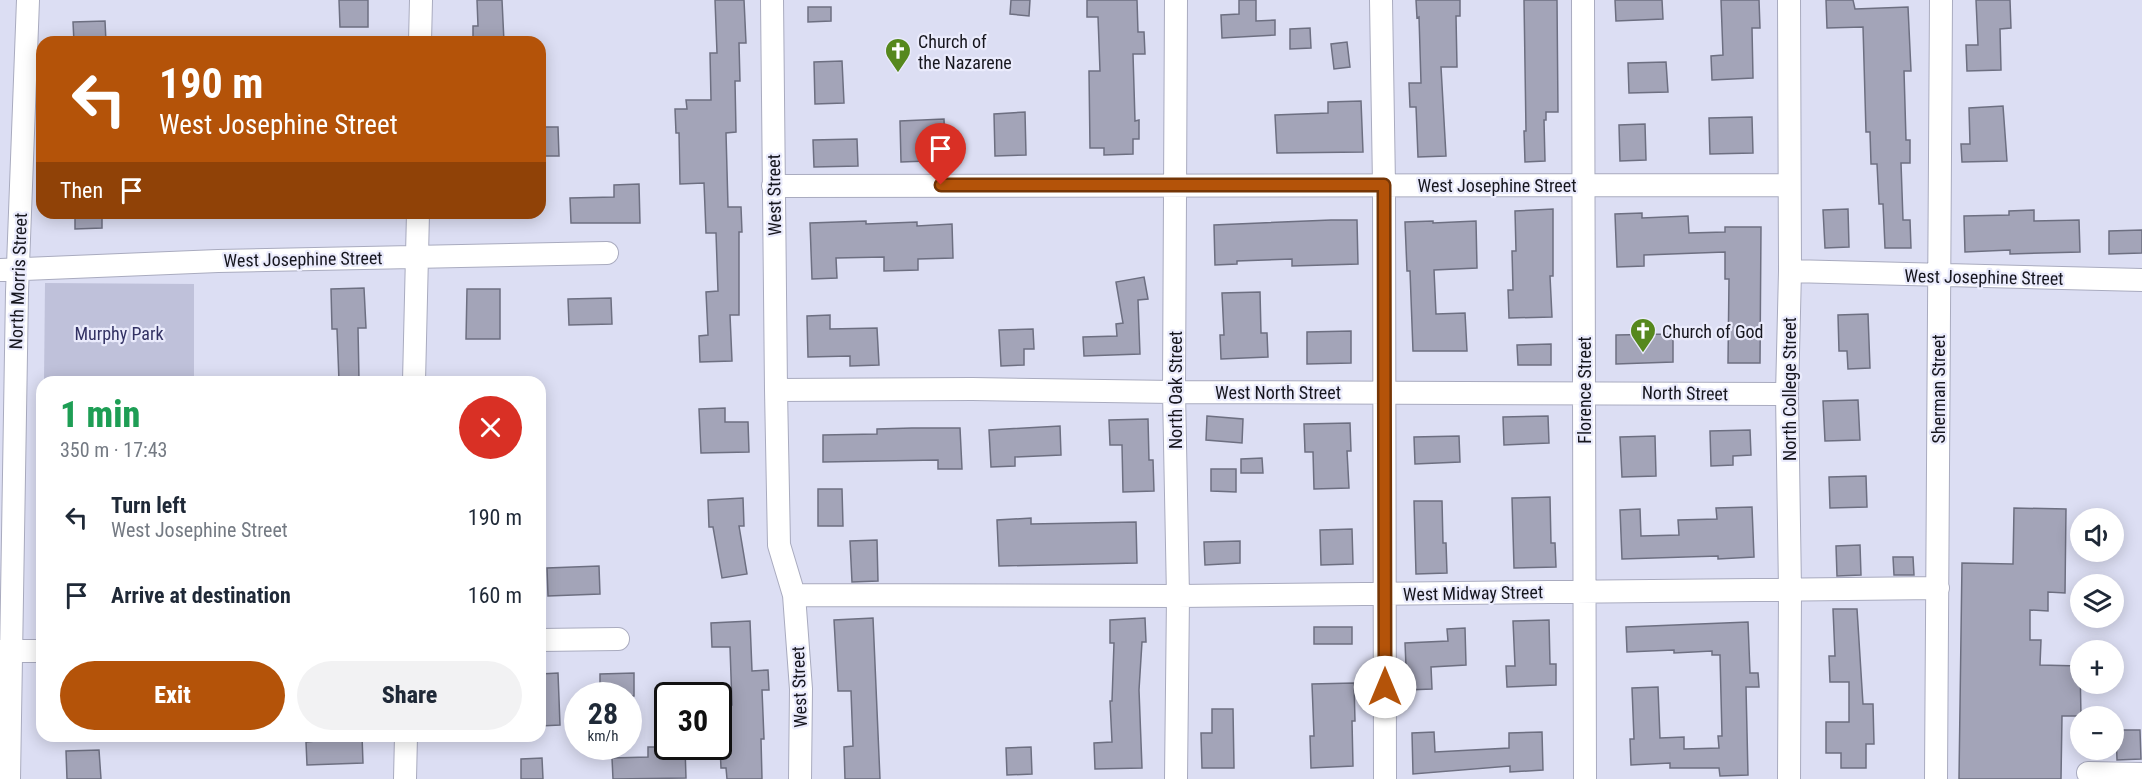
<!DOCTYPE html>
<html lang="en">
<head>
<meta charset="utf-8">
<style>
	body { margin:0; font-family:"Roboto Condensed",sans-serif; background:#f2f2f3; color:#1f2937; height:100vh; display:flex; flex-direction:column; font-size:22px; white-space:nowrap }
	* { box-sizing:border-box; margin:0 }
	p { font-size:20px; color:#747a83 }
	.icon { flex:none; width:33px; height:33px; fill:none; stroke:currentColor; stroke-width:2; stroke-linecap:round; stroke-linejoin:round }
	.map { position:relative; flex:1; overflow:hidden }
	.side { position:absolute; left:36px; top:376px; width:510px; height:366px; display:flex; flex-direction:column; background:#fff; border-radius:18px; box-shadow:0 3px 15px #0003 }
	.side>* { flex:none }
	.guide { position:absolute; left:36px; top:36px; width:510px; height:183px; border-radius:18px; box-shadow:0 3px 15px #0003; background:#b45309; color:#fff; overflow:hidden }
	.fabs { position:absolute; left:2070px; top:508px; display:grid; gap:12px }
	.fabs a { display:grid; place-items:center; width:54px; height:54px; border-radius:50%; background:#fff; box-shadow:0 3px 15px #0003; font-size:30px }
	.speed { position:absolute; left:564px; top:682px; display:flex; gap:12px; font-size:30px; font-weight:700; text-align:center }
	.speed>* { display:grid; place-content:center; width:78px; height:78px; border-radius:50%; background:#fff; box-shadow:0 3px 15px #0003; line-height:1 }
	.speed small { font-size:15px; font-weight:400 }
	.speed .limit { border:3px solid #111; border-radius:9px; background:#fff; color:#111 }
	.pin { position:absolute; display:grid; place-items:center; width:51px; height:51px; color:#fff; margin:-62px -26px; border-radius:50% 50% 50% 0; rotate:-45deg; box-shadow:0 0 6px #0007 }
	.pin .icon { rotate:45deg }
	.me { position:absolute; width:66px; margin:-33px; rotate:0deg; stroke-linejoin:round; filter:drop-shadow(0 0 4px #0008) }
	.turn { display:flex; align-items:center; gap:21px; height:126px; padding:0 24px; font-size:27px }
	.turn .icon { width:78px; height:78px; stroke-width:2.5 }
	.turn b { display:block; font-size:42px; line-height:51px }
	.then { display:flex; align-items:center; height:57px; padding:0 24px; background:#0003; gap:12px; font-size:22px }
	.round { display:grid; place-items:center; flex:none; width:63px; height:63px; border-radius:32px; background:#f2f2f3 }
	.headline { display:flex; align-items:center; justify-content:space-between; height:102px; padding:0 24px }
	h1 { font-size:36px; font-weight:800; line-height:45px; color:#1e9e55 }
	.cta { display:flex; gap:12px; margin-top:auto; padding:12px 24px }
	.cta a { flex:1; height:69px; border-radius:36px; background:#b45309; color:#fff; font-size:24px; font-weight:800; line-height:69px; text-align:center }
	.cta a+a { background:#f2f2f3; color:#1f2937 }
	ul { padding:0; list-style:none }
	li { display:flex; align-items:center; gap:18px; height:78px; padding:0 24px }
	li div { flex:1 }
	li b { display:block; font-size:22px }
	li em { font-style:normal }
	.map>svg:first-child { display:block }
	.green { fill:#bfc1da }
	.building { fill:#a3a4b8; stroke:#6d6f81; stroke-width:1.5 }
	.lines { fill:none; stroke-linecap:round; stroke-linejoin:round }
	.minor-casing { stroke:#a9abbf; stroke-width:24 }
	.minor { stroke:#fff; stroke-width:22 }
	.route-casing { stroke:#753606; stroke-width:15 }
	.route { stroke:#b45309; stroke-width:10 }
	.labels { text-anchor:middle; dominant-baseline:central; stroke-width:4.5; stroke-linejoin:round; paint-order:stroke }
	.poi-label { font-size:18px; fill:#16161e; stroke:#eaebfc; text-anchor:start }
	.street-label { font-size:18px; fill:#16161e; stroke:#eaebfc }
	.park-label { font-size:18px; fill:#333264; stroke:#eaebfc }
</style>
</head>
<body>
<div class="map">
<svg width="2142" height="779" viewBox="0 0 2142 779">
	<rect width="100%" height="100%" fill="#dcdef3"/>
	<!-- green -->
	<path class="green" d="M45 283 194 284V382H44Z"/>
	<!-- building -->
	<path class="building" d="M339 0H368V27H340Z
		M477 0H502L504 42H473V26H478Z
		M715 0H744L746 43H739L740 81H735L736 132 726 133 728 207H741L742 232H739V315H730L732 361 700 362 699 336 708 335 706 292 718 291 716 233H706L704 183 680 184 679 133H676L675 109H687L686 100H711L710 53H717Z
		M1011 0H1030L1029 16 1010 14Z
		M1087 0H1137L1138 32H1144L1145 54H1133L1135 121 1139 120V139H1133V154L1104 155V148H1090L1089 71H1100L1098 17H1087Z
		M1239 0H1256V21L1275 20V35L1222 38 1221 15 1239 14Z
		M1416 0H1460V16H1456L1457 67H1441L1446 156 1418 157 1416 107H1410L1409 83H1421L1419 17 1417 18Z
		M1524 0H1557L1558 112H1546V120H1544L1545 161 1525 162 1524 131H1526Z
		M1615 0H1662L1663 19 1616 21Z
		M1721 0H1759L1760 28H1752L1753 78 1712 80 1711 56 1723 55Z
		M1826 0H1853L1855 9 1908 7 1911 71H1904L1906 140H1910V163H1901L1903 220H1910L1911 248H1885L1883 204H1879L1877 164H1871L1870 132H1866L1863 27 1827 28Z
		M1976 0H2010L2011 28 2000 29 2001 70 1967 71 1966 45H1978Z
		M808 7H831V21L808 22Z
		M105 21 106 42H74L73 22Z
		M1310 28 1311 48 1290 49V29Z
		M1347 42 1350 67 1334 69 1331 44Z
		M842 61 844 103 815 104 814 62Z
		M1666 62 1668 92 1629 93 1628 63Z
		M1361 101 1363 152 1277 153 1275 115 1328 113V102Z
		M2003 106 2007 161 1962 162 1961 144H1970L1969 108Z
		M1025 112 1026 155 995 156 994 114Z
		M1752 117 1753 153 1710 154 1709 118Z
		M944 119 945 149 927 150V161L901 162 900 121Z
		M1645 124 1646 160 1620 161 1619 125Z
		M540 127H558L559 156H540Z
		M857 139 858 166 814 167 813 140Z
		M639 184 640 223H571L570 198 614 197V185Z
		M1553 209V276H1550L1552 317 1509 318 1508 290H1513L1512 251H1516L1515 211Z
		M1848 209 1849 247 1825 248 1823 210Z
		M2034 210V221L2079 220 2080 252 2010 254V250L1965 252 1964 216 2009 215V211Z
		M75 213H102V228L75 229Z
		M1642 213V218L1688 216 1689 233 1725 232V227H1761L1760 363H1728L1729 279H1725V252L1644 255V266L1617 267 1615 214Z
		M1331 220H1357L1358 264 1292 266V259L1237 261V264L1215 265 1214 225Z
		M866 221V224L917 222V226L952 224 953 258 918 259V270L884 271V257L836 258 837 278 812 279 810 223Z
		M1433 221V223L1476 221 1477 268 1434 270 1436 314 1465 313 1467 351H1413L1410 271H1407L1405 222Z
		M2142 230V253L2109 254V231Z
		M1144 277 1148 299 1138 300 1140 354 1084 356 1083 337 1117 336 1116 324 1123 323 1116 282Z
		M364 288 366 328H358L359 380 339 381 337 329H332L331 289Z
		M467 289H500V339H466Z
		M1260 292 1261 333H1267L1268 357 1221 359 1220 335H1224L1222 293Z
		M611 298 612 324 569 325 568 299Z
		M1868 314 1870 368 1848 369 1847 351H1839L1838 315Z
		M830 315V329L877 328 879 365 850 366V356L808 357 807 316Z
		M1033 329 1034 349H1024V365L1001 366 999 330Z
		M1351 331V363L1307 364V332Z
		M1673 334V362L1616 364V335Z
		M1551 344V365H1518L1517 345Z
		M1858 400 1860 440 1825 441 1823 401Z
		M725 408V422H748L749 452 701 453 699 409Z
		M1207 416 1243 419 1242 443 1206 440Z
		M1548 416 1549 443 1504 445 1503 417Z
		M1148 419 1149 460H1153L1154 491 1123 492 1122 445H1110L1109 420Z
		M1350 423 1351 451H1347L1349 488 1314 489 1313 452H1305L1304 424Z
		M1060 426 1061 455 1015 457V466L991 467 989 430Z
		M912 428H960L962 469H938V460L823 462V435L877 434V429Z
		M1750 430 1751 455 1733 456V465L1711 466 1710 431Z
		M1459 436 1460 462 1415 464 1414 437Z
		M1655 436 1656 476 1622 477 1620 437Z
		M1262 458 1263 473H1241V459Z
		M1211 469H1236V492L1211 491Z
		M1866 476 1867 507 1830 508 1829 477Z
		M818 489H842L843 526H818Z
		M1550 497 1551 543H1555L1556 567 1514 568 1512 498Z
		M743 498 744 526H739L747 574 722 578 713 527H709L708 500Z
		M1414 501H1442L1443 543H1446L1447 573 1416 574Z
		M1752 507 1754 557 1718 559V556L1622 559 1620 510 1640 509 1641 536 1679 535 1678 520 1717 519 1716 508Z
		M2014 508 2066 509 2065 593 2048 592V611L2030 610V640H2041L2040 665 2080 666 2081 716H2062L2061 779H1959L1962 563 2013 564Z
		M1031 518V524L1136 522 1137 563 999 566 997 520Z
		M1352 529 1353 564 1321 565 1320 530Z
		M877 540 878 581 852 582 850 541Z
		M1240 541V563L1205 565 1204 542Z
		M1860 545 1861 575 1837 576 1836 546Z
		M1893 557H1913L1914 575H1894Z
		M599 566 600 594 548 596 547 568Z
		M1833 609H1857L1863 704H1873L1874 744H1866V768H1841V753H1826V722H1849V682H1830L1829 656H1835Z
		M873 618 880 779H845L844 747 853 746 851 691H838L834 620Z
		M1145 618 1146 642H1142L1139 690 1142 768 1095 769 1094 743 1112 742 1110 701H1112L1114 643H1110V620Z
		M1549 620 1550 664H1556V685L1507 687 1506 666H1515L1513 621Z
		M750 621 752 671 768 670 769 690H762L764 739H761L762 779H727L726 768H721L720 747H728L726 705H732L730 647H712L711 623Z
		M1748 622 1750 673H1758L1759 687H1746L1748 775 1720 776 1719 768H1670V763L1631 765 1630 739H1634L1632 688 1658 687 1660 738 1684 737V749L1719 748 1718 736H1722L1720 655H1712V651L1674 653V650L1627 652 1626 627Z
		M1314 627H1352V644H1314Z
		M1465 628 1466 665 1431 667 1432 689 1407 690 1405 643 1448 641 1447 629Z
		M558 673 560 725 540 726V674Z
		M634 673V696H600V674Z
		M1354 683 1355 721H1352L1353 766 1311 768 1310 736H1314L1312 684Z
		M1212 709H1233L1234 768H1202L1201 733H1212Z
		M2116 730H2140L2141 759 2117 760Z
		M1434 732 1435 752 1509 748V733L1542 732 1543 770 1510 772V766L1413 774 1412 733Z
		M315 736H362L363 763 307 765 306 742 315 741Z
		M648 747H685L686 778 613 779 612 758 648 757Z
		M1031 747 1032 774 1007 775 1006 748Z
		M99 750 101 779H67L66 751Z
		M542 758 543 779H521V759Z"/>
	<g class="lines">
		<defs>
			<path id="minor" d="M772 0 776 390 779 545 794 595 801 689 800 779
				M1176 0 1174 392 1178 596 1176 779
				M1381 0 1384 185 1385 779
				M1583 0 1585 779
				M420 42 421 0
				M773 186 1789 185
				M0 270 218 261 607 253
				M1790 271 2142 280
				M414 382 418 213
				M776 390 972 389 1174 392 1787 394
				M794 595 1178 596 1938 588
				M540 640 618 639
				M0 651H42
				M2088 773 2142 774
				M9 779 17 292 28 0
				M405 779 406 736
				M1789 779 1790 590 1787 394 1790 271 1789 0
				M1936 779 1941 0"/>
		</defs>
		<!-- minor casing -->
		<use href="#minor" class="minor-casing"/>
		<!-- minor -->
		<use href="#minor" class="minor"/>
	</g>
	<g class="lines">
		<defs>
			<path id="route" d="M941 185H1384L1385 687"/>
		</defs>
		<!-- route casing -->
		<use href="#route" class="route-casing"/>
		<!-- route -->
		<use href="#route" class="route"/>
	</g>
	<!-- icons -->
	<defs>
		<symbol id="church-pin" viewBox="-11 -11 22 30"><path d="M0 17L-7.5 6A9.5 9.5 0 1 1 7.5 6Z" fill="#56881d" stroke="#eaebfc"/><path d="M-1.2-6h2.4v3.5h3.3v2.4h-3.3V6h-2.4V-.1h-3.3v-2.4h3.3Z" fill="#fff"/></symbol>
	</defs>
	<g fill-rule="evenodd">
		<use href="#church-pin" x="883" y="36" width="30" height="40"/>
		<use href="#church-pin" x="1628" y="316" width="30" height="40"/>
	</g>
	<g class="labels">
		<!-- poi labels -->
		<g class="poi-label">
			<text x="918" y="41">Church of<tspan x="918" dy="21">the Nazarene</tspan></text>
			<text x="1662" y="331">Church of God</text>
		</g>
		<!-- street labels -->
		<g class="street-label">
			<text x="1497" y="185">West Josephine Street</text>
			<text transform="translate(774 195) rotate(-91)">West Street</text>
			<text transform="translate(303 259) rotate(-1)">West Josephine Street</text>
			<text transform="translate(1984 277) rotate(1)">West Josephine Street</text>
			<text transform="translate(18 281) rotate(-88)">North Morris Street</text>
			<text transform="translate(1789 389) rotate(-90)">North College Street</text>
			<text transform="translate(1938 389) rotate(-90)">Sherman Street</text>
			<text transform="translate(1175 390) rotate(-90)">North Oak Street</text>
			<text transform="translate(1584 390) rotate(-90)">Florence Street</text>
			<text x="1278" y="392">West North Street</text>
			<text transform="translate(1685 393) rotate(1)">North Street</text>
			<text transform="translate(1473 593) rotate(-1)">West Midway Street</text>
			<text transform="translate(799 687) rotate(-92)">West Street</text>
		</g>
		<!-- park labels -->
		<g class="park-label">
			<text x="119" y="333">Murphy Park</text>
		</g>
	</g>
</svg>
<div class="fabs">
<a><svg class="icon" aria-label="sound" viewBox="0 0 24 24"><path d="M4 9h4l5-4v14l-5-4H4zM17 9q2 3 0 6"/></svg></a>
<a><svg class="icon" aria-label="layers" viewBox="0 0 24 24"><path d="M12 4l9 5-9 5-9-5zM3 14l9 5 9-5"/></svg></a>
<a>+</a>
<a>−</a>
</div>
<div class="speed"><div>28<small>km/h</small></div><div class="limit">30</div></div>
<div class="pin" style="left:941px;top:185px;background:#d93025"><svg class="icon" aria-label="arrive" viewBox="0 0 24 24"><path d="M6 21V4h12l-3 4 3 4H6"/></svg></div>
<svg class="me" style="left:1385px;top:687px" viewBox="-20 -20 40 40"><circle r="19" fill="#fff"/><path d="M0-13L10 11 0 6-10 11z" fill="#b45309"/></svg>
<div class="guide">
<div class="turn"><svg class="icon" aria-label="left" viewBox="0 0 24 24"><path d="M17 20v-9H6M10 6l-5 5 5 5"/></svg><div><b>190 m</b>West Josephine Street</div></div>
<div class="then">Then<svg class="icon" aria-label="arrive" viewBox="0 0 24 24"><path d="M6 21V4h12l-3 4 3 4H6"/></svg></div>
</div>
<section class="side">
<div class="headline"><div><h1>1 min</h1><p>350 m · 17:43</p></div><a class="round" style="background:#d93025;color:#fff"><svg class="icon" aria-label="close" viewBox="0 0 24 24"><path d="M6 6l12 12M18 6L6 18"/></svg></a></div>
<ul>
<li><svg class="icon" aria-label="left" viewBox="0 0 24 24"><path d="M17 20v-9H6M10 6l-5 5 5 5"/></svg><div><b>Turn left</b><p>West Josephine Street</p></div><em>190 m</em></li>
<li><svg class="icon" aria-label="arrive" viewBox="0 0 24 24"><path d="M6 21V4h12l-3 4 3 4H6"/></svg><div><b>Arrive at destination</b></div><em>160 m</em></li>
</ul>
<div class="cta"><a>Exit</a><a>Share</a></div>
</section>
</div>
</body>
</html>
